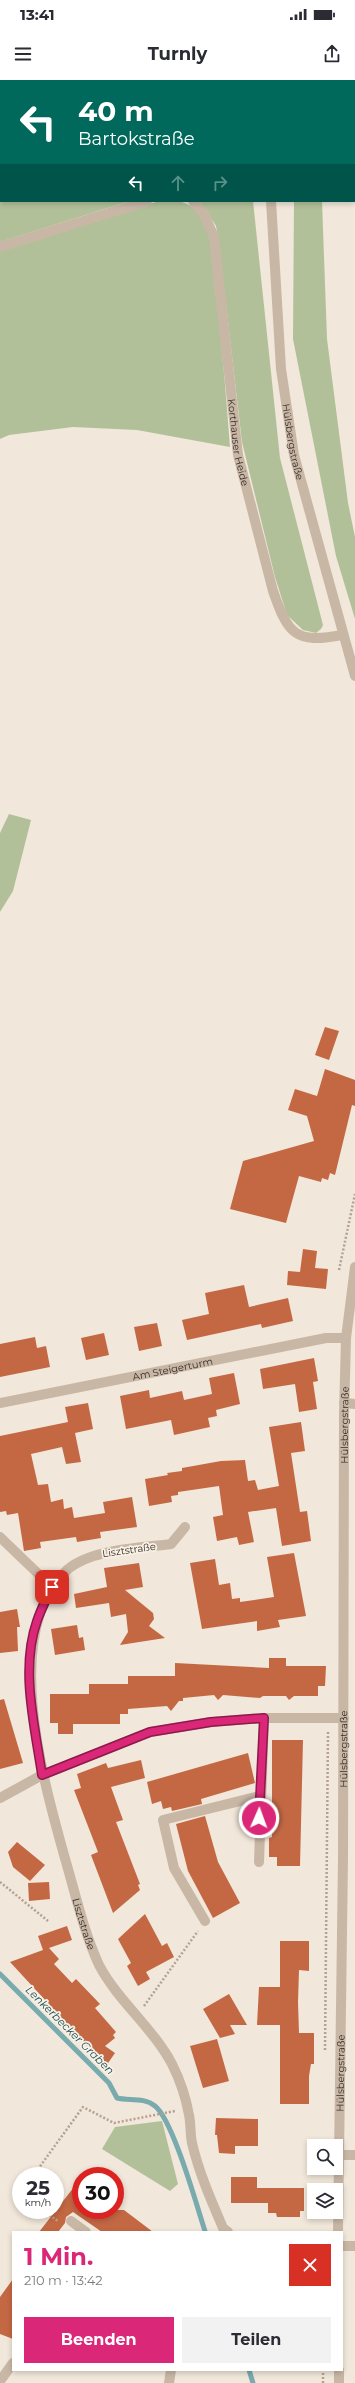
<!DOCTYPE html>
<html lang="de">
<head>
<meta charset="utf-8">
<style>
	body { margin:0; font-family:Montserrat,sans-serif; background:#f2f2f3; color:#2b2b33; height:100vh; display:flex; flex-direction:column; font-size:15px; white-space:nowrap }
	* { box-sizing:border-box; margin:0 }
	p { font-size:13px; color:#7c7c81 }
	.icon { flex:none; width:22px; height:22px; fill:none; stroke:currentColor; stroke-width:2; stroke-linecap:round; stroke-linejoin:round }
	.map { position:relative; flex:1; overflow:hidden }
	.side { position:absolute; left:12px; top:2151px; width:331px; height:140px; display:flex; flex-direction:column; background:#fff; border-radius:0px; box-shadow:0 2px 6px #0003 }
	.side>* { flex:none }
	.top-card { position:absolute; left:0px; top:0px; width:355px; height:122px; box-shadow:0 2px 6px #0003; background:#00695c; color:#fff; overflow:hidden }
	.fabs { position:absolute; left:307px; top:2059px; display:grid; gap:8px }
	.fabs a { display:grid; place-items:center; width:36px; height:36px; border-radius:0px; background:#fff; box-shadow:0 2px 6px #0003; font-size:20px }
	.speed { position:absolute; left:12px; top:2087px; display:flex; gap:8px; font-size:20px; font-weight:700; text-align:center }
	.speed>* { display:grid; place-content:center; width:52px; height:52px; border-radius:50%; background:#fff; box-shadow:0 2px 6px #0003; line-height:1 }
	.speed small { font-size:10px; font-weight:400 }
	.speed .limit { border:6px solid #d22; background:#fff; color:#111 }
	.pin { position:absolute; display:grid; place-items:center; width:34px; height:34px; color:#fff; margin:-17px; border-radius:8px; box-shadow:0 2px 6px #0006 }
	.me { position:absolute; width:44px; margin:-22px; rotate:2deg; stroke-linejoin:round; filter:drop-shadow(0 0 3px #0008) }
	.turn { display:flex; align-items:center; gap:14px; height:84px; padding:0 12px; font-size:18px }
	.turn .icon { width:52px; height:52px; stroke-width:2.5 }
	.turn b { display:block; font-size:28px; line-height:34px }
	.lanes { display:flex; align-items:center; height:38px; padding:0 12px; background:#0003; justify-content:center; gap:20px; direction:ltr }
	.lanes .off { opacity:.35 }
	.round { display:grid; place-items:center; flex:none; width:42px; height:42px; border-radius:0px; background:#f2f2f3 }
	.summary { display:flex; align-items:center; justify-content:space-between; height:68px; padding:0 12px }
	h1 { font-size:24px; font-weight:700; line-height:30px; color:#db2777 }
	.action { display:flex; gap:8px; margin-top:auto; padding:8px 12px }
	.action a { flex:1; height:46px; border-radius:0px; background:#db2777; color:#fff; font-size:16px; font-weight:700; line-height:46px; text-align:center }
	.action a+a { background:#f2f2f3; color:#2b2b33 }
	.status { display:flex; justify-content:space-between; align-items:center; height:28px; padding:0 20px; background:#fff; direction:ltr }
	.status svg { height:11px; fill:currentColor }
	header { display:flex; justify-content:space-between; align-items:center; height:52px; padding:0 12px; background:#fff; font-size:18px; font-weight:700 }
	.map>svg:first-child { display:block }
	.green { fill:#b2c09a }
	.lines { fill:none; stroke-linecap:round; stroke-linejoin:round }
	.stream { stroke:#79aaae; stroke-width:5 }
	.building { fill:#c46844 }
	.path { stroke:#b4a190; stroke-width:2.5; stroke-dasharray:2 2; stroke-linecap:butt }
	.minor { stroke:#c9b7a6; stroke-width:10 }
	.major { stroke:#776358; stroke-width:10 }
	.route-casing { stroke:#8e194d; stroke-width:10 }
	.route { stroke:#db2777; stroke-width:7 }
	.labels { text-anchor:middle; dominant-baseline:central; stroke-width:3.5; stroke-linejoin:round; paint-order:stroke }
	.street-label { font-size:10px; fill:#352c27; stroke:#f9f1e6 }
	.water-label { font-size:11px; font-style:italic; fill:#1d5056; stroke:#f9f1e6 }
</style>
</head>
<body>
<div class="status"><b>13:41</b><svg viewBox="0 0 49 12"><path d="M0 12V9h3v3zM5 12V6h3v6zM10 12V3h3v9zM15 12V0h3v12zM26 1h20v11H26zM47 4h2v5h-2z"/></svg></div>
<header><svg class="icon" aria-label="menu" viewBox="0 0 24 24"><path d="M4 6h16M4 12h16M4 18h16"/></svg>Turnly<svg class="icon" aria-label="share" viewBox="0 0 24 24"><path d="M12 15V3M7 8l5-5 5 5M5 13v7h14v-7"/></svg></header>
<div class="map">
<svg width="355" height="2303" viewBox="0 0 355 2303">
	<rect width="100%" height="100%" fill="#f1e7da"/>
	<!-- green -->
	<path class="green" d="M0 29 1 121H130L0 162Z
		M159 121C174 120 188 120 198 133 214 152 213 185 215 209 222 262 226 315 230 367L137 350 73 347 9 355 0 359V171Z
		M200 121H253L280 378 323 545 321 549 316 553 303 550 287 535 275 497 242 362 219 164 216 146Z
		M294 121H322L327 259 348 423 355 457V539L336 476 293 259Z
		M9 734 31 740 13 811 0 832V753Z
		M162 2041 178 2104 170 2111 102 2069 115 2047Z"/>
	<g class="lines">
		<!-- stream -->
		<path class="stream" d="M0 1894 109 2003 117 2018C129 2021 144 2017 155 2026 173 2040 197 2127 205 2151
			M249 2290 253 2303"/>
	</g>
	<!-- building -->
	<path class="building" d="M325 947 339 951 329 980 315 975Z
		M325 989 355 1000V1026L352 1025 335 1095 330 1093 328 1100 322 1098 321 1102 299 1096 286 1143 230 1129 243 1081 314 1061 307 1036 288 1030 295 1009 317 1016Z
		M303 1169 317 1171 315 1188 328 1189 326 1209 287 1205 288 1191 300 1192Z
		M244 1205 249 1227 288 1218 293 1241 262 1248 261 1244 187 1260 182 1240 209 1234 205 1213Z
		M157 1243 162 1266 139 1271 134 1247Z
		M104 1253 109 1275 86 1280 81 1258Z
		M35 1257 37 1268 46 1266 50 1287 0 1297V1264Z
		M314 1278 318 1301 313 1302 317 1329 299 1332 295 1304 263 1309 260 1289Z
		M234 1293 240 1324 216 1330 217 1336 208 1338 210 1347 174 1355 171 1340 126 1349 120 1316 149 1310 150 1318 182 1311 184 1320 212 1314 209 1298Z
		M88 1323 93 1349 75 1353 81 1382 66 1384 62 1367 31 1374 38 1405 48 1404 51 1422 63 1419 64 1429 72 1427 74 1438 105 1433 103 1422 132 1417 137 1447 100 1452 101 1458 77 1462 76 1457 40 1462 41 1468 24 1471 18 1433 7 1435 6 1431 0 1432V1356L68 1342 65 1327Z
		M301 1342 305 1371 291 1373 300 1432 307 1431 311 1461 282 1466 276 1428 248 1432 254 1462 239 1465 237 1457 217 1461 213 1437 223 1435 219 1406 178 1412V1415L171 1416 172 1422 149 1426 145 1399 168 1395 167 1393 182 1391V1388L221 1381 245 1380 248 1401 255 1400 258 1410 279 1406 269 1347Z
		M294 1473 306 1536 278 1540 280 1547 257 1551V1541L202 1549 190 1483 215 1479 219 1505 230 1503 232 1519 240 1518V1522L274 1517 267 1477Z
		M139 1483 143 1507 125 1510 153 1533 154 1539 149 1546 165 1558 120 1565 128 1552 126 1534 111 1537 109 1523 76 1528 74 1514 107 1507 104 1488Z
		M17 1529 20 1547H17L18 1571 0 1573V1532Z
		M77 1545 79 1558 83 1557 85 1570 55 1575 51 1549Z
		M269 1578H286V1586H326L325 1606H318V1616H294L289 1620 286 1616H263L260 1618 223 1615 218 1620 214 1615 183 1618V1621H179L171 1631 167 1626 128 1629V1634H120V1644H73V1654H58V1643H50V1614H89V1604H128V1596H175V1583L269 1588Z
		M4 1619 23 1683 0 1689V1620Z
		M272 1660H303L300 1786H277V1777H269V1758L272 1757Z
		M248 1673 255 1703 201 1719 202 1724 172 1731 171 1727 163 1729 161 1721 152 1724 147 1702Z
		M141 1680 145 1698 111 1707 123 1740 116 1742 140 1804 138 1805 140 1810 113 1833 91 1775 98 1772 74 1710 81 1708 77 1694 106 1683 108 1688Z
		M205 1736 218 1782 240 1823 213 1838 188 1791 176 1744Z
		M17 1762 45 1785 30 1801 13 1787 8 1772Z
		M49 1802 50 1819 29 1821 28 1803Z
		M145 1834 162 1866 167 1863 174 1877 146 1892 150 1899 138 1906 127 1886 131 1883 118 1859Z
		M67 1846 72 1860 49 1868 59 1879 54 1884 72 1903 76 1899 100 1924 95 1928 116 1952 113 1955 115 1958 105 1966 115 1973 106 1986 10 1882 43 1870 38 1856Z
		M280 1861H309V1891L299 1890 298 1922 299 1953H314V1984H311L309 1996V2024H280V1945H257L259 1907H280Z
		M229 1914 247 1945H230L235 1954 220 1958 203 1929Z
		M217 1959 229 2001 203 2008 190 1966Z
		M216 2038 258 2039V2066H235V2074L219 2073 217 2055H215Z
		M231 2097H257V2108H304V2131H300V2137H277L276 2133H268V2123H231Z
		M81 2098V2130H124L153 2152H102L73 2132 66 2137 65 2143 58 2152H39Z
		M13 2199V2259L0 2254V2217Z"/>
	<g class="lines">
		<!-- path -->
		<path class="path" d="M339 1190 355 1114
			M0 1802 48 1841
			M144 1926 198 1851
			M325 1970 328 1651
			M33 2096 83 2027 114 2043 175 2031
			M21 2112V2114
			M43 2130 59 2142
			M323 2303V2290"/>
		<!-- minor -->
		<g class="minor">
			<path d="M269 0V1"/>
			<path id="s1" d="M193 121 204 134 214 157 238 375 273 511C288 554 295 564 342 555"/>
			<path id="s2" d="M271 121 281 289 294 375 355 596"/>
			<path d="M0 167 147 121"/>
			<path id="s3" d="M0 1323 326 1258H346"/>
			<path d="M344 1323 355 1324"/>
			<path id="s4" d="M185 1447 171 1464C141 1468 92 1469 68 1489 0 1550 43 1699 64 1775 75 1812 83 1850 99 1885 118 1921 153 1948 172 1984 180 2000 186 2018 189 2035 191 2044 190 2054 192 2063 199 2093 211 2120 223 2148L228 2152"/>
			<path d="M0 1457 52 1507"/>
			<path d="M0 1718 42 1695 150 1652 211 1642 264 1638H344"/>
			<path d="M259 1782 264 1638"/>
			<path d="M205 1841 174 1788 163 1740 260 1716"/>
			<path d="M340 2075H355"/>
			<path d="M71 2141 86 2152"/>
			<path id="s5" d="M338 2152 343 1778 344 1335 346 1258 355 1187"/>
			<path d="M342 2166H355"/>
			<path d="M339 2290V2303"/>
			<path d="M0 2301 13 2283"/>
			<path d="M169 2303 171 2290"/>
		</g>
		<!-- major -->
		<path class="major" d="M0 9H1
			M354 32 355 33"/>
	</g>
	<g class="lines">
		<defs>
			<path id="route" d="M52 1507C47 1518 41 1529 37 1541 20 1589 35 1647 42 1695L150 1652 211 1642 264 1638 259 1738"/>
		</defs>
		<!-- route casing -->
		<use href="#route" class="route-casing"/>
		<!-- route -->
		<use href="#route" class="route"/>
	</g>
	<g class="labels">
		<!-- street labels -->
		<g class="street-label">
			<text stroke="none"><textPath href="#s1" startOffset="249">Korthauser Heide</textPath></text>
			<text stroke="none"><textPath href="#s2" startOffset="242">Hülsbergstraße</textPath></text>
			<text stroke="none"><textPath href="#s3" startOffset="176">Am Steigerturm</textPath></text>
			<text stroke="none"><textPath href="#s5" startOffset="807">Hülsbergstraße</textPath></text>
			<text transform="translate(129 1470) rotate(-8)">Lisztstraße</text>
			<text stroke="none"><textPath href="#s5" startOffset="483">Hülsbergstraße</textPath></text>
			<text stroke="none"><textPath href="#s4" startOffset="500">Lisztstraße</textPath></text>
			<text stroke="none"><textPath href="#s5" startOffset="159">Hülsbergstraße</textPath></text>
		</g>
		<!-- water labels -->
		<g class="water-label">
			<text transform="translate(70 1950) rotate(45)">Lenkerbecker Graben</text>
		</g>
	</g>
</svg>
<div class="fabs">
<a><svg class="icon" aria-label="search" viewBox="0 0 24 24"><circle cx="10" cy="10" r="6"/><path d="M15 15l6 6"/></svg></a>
<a><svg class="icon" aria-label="layers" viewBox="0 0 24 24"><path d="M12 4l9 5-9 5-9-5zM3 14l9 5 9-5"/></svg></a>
</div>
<div class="speed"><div>25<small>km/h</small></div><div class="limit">30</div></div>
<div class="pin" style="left:52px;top:1507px;background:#d93025"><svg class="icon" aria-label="arrive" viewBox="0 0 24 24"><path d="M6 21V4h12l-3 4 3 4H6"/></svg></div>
<svg class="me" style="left:259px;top:1738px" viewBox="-20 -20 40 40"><circle r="17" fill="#db2777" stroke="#fff" stroke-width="3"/><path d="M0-11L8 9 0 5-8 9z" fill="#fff"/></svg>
<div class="top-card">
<div class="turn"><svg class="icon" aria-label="left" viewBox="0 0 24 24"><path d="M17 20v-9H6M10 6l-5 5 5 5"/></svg><div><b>40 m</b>Bartokstraße</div></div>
<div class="lanes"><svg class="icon" aria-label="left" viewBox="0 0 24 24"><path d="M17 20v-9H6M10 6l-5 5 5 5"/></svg><svg class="icon off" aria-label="ahead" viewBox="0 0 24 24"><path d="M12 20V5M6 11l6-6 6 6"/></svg><svg class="icon off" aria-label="right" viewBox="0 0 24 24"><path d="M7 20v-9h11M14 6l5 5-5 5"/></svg></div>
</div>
<section class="side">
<div class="summary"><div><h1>1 Min.</h1><p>210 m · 13:42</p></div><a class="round" style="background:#d93025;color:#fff"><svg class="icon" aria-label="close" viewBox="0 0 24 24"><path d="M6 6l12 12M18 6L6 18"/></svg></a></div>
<div class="action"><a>Beenden</a><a>Teilen</a></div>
</section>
</div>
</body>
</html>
